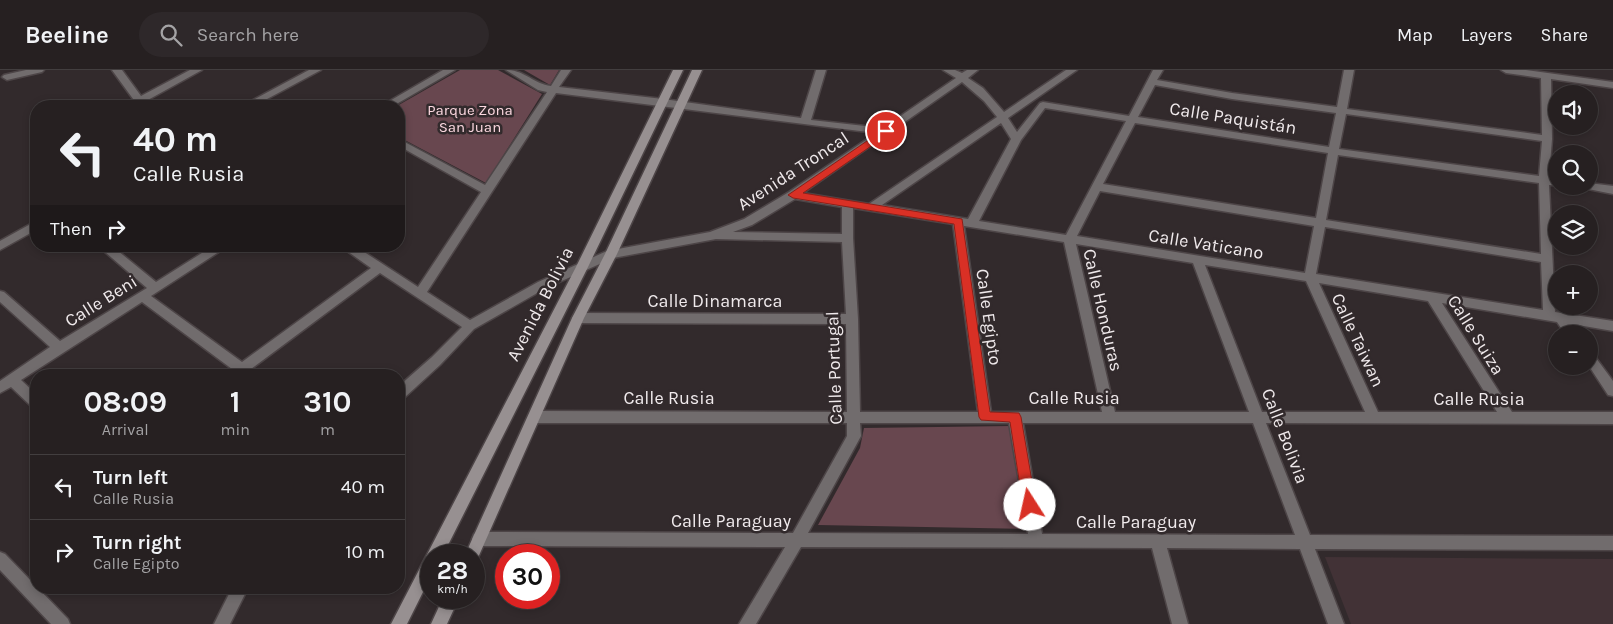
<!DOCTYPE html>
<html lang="en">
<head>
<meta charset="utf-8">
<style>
	body { margin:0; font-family:Karla,sans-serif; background:#2e282a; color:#f1f3f6; height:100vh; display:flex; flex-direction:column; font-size:19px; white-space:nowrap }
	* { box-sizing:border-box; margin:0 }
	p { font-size:16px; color:#a4a3a5 }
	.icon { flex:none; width:28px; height:28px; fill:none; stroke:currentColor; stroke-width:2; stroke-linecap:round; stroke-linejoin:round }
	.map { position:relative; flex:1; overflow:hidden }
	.side { position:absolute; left:30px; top:299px; width:375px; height:225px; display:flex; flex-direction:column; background:#262021; border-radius:20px; box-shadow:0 2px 8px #0003,0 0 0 1px #423e3f }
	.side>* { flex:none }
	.hud { position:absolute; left:30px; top:30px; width:375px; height:152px; border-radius:20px; box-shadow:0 2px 8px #0003,0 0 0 1px #423e3f; background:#262021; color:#f1f3f6; overflow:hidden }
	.fabs { position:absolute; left:1548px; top:15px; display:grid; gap:10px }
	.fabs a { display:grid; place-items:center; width:50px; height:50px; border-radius:50%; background:#262021; box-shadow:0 2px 8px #0003,0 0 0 1px #423e3f; font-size:25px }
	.speed { position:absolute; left:420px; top:474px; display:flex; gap:10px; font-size:25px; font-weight:700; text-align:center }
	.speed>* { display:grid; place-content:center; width:65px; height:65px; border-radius:50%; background:#262021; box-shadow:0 2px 8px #0003,0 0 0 1px #423e3f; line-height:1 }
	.speed small { font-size:12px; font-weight:400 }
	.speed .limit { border:8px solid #d22; background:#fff; color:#111 }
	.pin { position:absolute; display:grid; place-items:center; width:42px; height:42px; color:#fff; margin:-21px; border:2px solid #fff; border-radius:50%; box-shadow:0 1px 5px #0007 }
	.me { position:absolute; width:55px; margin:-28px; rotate:350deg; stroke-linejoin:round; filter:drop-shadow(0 0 4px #0008) }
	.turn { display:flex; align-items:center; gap:18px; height:105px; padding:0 20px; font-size:22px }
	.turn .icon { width:65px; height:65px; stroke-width:2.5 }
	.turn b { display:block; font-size:35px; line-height:42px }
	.then { display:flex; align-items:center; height:48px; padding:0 20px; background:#0003; gap:10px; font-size:19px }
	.eta { display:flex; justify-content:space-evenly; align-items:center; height:85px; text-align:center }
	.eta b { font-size:30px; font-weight:700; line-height:35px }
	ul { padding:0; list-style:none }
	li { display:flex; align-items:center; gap:15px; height:65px; padding:0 20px; border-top:1px solid #423e3f }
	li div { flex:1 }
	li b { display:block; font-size:19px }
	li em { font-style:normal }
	header { display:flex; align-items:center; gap:30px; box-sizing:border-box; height:70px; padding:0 25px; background:#262021; border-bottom:1px solid #423e3f }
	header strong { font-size:24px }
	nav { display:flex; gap:28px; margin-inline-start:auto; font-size:18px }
	.search { width:350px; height:45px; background:#2e282a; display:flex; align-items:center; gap:12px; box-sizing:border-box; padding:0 18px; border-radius:28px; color:#a4a3a5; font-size:19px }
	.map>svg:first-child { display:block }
	.built { fill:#423236 }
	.green { fill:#68474f }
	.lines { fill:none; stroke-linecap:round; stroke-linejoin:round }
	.street-casing { stroke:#4d4547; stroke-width:3 }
	.secondary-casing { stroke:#4d4547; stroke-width:3 }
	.street { fill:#716c6d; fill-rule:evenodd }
	.secondary { fill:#979091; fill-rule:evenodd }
	.route { fill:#d93025; stroke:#8d1f18 }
	.labels { text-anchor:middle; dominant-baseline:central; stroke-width:5; stroke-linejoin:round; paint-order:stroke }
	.far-park-label { font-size:15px; fill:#fcd8e0; stroke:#322a2c }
	.street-label { font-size:18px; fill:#f0eaec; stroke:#322a2c }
</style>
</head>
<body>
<header>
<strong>Beeline</strong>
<div class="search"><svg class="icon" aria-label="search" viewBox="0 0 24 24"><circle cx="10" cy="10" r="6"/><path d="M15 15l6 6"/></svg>Search here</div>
<nav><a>Map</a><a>Layers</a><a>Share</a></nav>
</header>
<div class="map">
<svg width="1613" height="554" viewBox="0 0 1613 554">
	<rect width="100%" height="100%" fill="#322a2c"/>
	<!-- built -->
	<path class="built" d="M1325 487 1613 489V554H1351Z"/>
	<!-- green -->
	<path class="green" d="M460 0H498L542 24 486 113 399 67V36H397Z
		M524 0H559L550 15Z
		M1011 356 1027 459 818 455 860 378 864 358Z"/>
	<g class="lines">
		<defs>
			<path id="street" d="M26 0H44L42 2 7 10 2 7 4 5Z
				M112 0H122L141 26 190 0H202L146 31 148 36H140L136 33Z
				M309 0H321L254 36H242Z
				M443 0H455L393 36H381Z
				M506 0C525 0 533 14 551 16L561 0H571L559 17 663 29 801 48 816 0H826L811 50 883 58 956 8 943 0H955L962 3 967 0H978L968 8 983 18 1004 42 1066 0H1077L1008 48 1017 62 1040 33 1043 32 1129 46 1153 0H1163L1157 10 1232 23 1337 37 1344 0H1354L1347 39 1542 65 1541 8 1506 3 1501 0H1526L1613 12V18L1551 9 1552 69 1549 108 1556 109V115H1549L1555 242 1613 251V261L1572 254 1578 264H1565L1557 252 1442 233 1512 342H1613V354L1266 353 1310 465 1613 466V480L1315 479 1344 554H1328L1300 479 1167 478 1188 554H1172L1152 478 801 477 756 554H739L785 477 479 476 474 474 472 469 474 464 479 462 793 463 847 366V353H535L530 351 528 347 530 343 535 341 847 342 846 254 578 253 574 251 572 248 574 245 578 243 846 244 842 172 716 169 613 188 546 218 474 259 440 295 404 328 399 329V316L432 287 462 257 380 203 251 299 256 305H227L232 299 142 232 21 310 36 324V337L31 336 11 317 0 323V311L50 277 0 232V221L4 222 60 271 147 218 98 176H112L156 212 213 176H228L151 226 242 292 371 198 340 176H355L418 217 481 122 399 76V69L485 115 547 22 538 20ZM962 12 984 31 997 47 869 134 803 123ZM1155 15 1232 29 1336 43 1329 77 1138 47ZM556 23 876 63 789 122 744 149 710 162 607 181 538 212 470 250 427 222ZM1045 38 1126 51 1066 165 979 151 1021 70ZM1346 44 1542 71 1539 106 1339 79ZM1001 53 1011 69 968 149 882 135ZM1135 53 1328 83 1316 148 1103 114ZM1338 85 1539 113 1541 184 1326 150ZM1100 121 1314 156 1305 203 1077 166ZM795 129 842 137V164L733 162 752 155ZM853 138 953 154 978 342H860L858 249 853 168ZM964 156 1064 172 1102 342H991ZM1325 157 1541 192 1543 240 1316 204ZM1076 174 1193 193 1249 342H1115ZM1205 195 1306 211 1365 342H1262ZM1319 213 1428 231 1497 342H1378ZM860 353H1009L1028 464 808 463 861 366ZM1023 353H1253L1295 465 1042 464Z
				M1589 113 1613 116V124L1583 118 1582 116H1589Z
				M36 151V160L0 180V171Z
				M1589 282 1593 284 1613 311V326L1608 325 1589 296Z
				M0 482 5 484 68 549 70 554H51L0 500Z
				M232 518H248L230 554H214Z"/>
			<path id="secondary" d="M673 0H683L588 197 443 485H431V506L407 554H391L576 197Z
				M692 0H702L617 184 584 248 477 490 474 491V485H465L572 248 605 184Z
				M443 528H459L447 554H431Z"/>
		</defs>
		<!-- street casing -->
		<use href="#street" class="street-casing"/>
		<!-- secondary casing -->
		<use href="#secondary" class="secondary-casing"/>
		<!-- street -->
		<use href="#street" class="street"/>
		<!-- secondary -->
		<use href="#secondary" class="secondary"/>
	</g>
	<!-- route -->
	<path class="route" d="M886 58 890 59V63L803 123 962 149 990 342 1019 343 1021 347 1036 435 1034 439 1030 441 1025 439 1023 435 1010 352 981 350 979 347 954 154 793 128 788 125Z"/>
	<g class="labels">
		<!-- far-park labels -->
		<g class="far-park-label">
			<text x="470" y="40">Parque Zona<tspan x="470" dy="17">San Juan</tspan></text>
		</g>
		<!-- street labels -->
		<g class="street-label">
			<text transform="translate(1233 48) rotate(9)">Calle Paquistán</text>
			<text transform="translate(793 101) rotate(-33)">Avenida Troncal</text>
			<text transform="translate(1206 174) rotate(9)">Calle Vaticano</text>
			<text transform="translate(101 231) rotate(-32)">Calle Beni</text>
			<text x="715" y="231">Calle Dinamarca</text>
			<text transform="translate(540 234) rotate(-63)">Avenida Bolivia</text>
			<text transform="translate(1103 240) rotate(77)">Calle Honduras</text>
			<text transform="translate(989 247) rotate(82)">Calle Egipto</text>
			<text transform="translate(1476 265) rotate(58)">Calle Suiza</text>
			<text transform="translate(1358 270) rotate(65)">Calle Taiwan</text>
			<text transform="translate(834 298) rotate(-92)">Calle Portugal</text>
			<text x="669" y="328">Calle Rusia</text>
			<text x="1074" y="328">Calle Rusia</text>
			<text x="1479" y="329">Calle Rusia</text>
			<text transform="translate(1285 366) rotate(69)">Calle Bolivia</text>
			<text x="731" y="451">Calle Paraguay</text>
			<text x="1136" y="452">Calle Paraguay</text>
		</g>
	</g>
</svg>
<div class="fabs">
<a><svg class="icon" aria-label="sound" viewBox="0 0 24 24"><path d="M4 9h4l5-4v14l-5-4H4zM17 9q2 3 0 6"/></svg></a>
<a><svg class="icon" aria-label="search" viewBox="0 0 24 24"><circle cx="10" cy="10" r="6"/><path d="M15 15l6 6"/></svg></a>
<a><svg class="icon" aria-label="layers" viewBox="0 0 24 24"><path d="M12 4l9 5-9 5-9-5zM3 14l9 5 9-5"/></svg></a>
<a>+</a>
<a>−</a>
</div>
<div class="speed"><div>28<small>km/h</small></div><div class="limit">30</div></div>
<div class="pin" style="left:886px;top:61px;background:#d93025"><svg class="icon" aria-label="arrive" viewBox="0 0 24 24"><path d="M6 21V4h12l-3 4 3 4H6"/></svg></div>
<svg class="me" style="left:1030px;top:435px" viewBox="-20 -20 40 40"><circle r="19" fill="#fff"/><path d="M0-13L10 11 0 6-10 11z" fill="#d93025"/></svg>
<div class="hud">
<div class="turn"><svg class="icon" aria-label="left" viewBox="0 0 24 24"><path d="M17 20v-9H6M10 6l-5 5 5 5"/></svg><div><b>40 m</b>Calle Rusia</div></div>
<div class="then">Then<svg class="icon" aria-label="right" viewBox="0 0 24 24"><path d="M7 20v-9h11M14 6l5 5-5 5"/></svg></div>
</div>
<section class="side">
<div class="eta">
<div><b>08:09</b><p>Arrival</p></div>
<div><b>1</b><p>min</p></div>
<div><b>310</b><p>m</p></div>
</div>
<ul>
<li><svg class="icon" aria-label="left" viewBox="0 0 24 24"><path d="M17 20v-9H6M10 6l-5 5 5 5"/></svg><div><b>Turn left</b><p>Calle Rusia</p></div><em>40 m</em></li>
<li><svg class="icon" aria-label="right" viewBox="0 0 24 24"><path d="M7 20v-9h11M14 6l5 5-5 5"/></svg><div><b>Turn right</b><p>Calle Egipto</p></div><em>10 m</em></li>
</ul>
</section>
</div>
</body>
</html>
